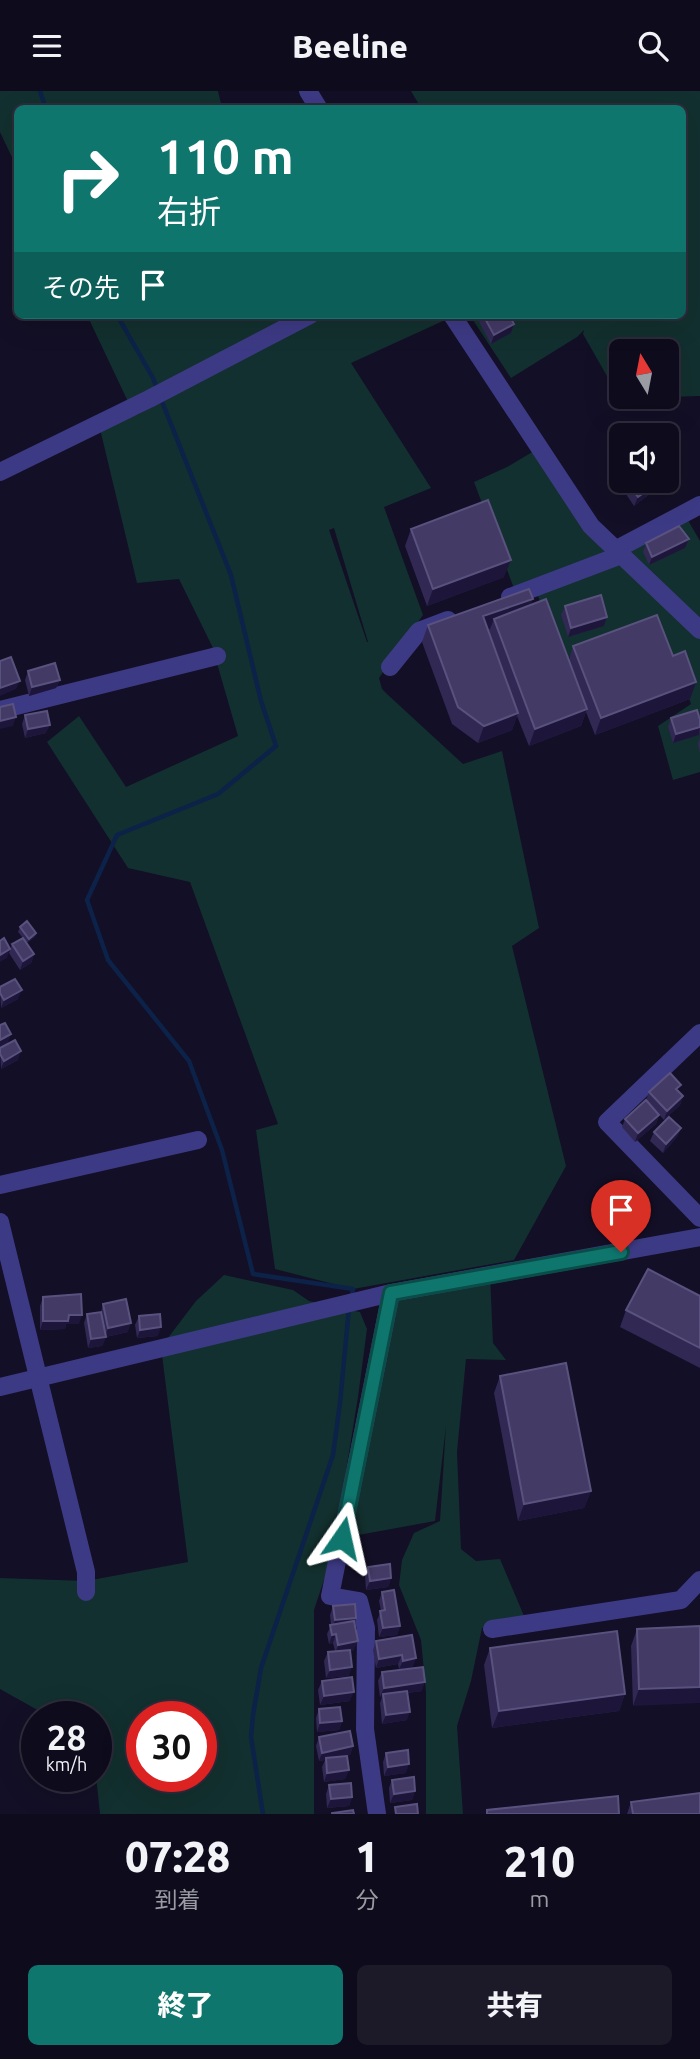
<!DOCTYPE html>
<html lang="ja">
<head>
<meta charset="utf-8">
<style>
	body { margin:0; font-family:Ubuntu,"Noto Sans JP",sans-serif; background:#1c1929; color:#f1f3f6; height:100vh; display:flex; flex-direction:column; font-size:26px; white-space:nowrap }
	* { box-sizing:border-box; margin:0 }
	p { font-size:23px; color:#9b9ba3 }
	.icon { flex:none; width:38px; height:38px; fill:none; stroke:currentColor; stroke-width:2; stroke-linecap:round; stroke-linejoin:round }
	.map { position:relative; height:1723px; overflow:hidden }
	.drawer { display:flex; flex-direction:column; background:#0e0b1c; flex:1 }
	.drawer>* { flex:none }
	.top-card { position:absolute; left:14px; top:14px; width:672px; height:214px; border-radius:10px; box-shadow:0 7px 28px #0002,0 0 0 2px #2e2b3b; background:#0f766e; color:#fff; overflow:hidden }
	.needle { width:46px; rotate:350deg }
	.controls { position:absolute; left:609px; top:248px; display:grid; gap:14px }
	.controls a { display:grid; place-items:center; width:70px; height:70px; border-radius:10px; background:#0e0b1c; box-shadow:0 7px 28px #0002,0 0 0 2px #2e2b3b; font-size:35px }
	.speed { position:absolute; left:21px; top:1610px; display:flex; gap:14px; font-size:35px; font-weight:700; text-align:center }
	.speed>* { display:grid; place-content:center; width:91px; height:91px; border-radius:50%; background:#0e0b1c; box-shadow:0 7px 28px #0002,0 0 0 2px #2e2b3b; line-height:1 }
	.speed small { font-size:18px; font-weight:400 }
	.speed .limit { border:10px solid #d22; background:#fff; color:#111 }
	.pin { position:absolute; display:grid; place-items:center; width:60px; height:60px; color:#fff; margin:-72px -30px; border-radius:50% 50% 50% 0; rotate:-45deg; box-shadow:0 0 7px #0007 }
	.pin .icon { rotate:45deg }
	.me { position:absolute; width:77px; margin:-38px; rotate:11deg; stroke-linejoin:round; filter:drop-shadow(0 0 5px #0008) }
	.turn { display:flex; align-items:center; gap:24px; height:147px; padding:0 28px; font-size:32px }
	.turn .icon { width:91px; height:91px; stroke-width:2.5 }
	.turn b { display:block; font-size:49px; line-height:60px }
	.then { display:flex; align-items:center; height:66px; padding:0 28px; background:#0003; gap:14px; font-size:26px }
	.eta { display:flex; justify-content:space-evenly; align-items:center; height:119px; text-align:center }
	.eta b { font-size:42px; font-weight:800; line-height:49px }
	.button { display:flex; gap:14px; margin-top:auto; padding:14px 28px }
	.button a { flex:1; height:80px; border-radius:10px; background:#0f766e; color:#fff; font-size:28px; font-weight:800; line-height:80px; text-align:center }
	.button a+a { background:#1c1929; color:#f1f3f6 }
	header { display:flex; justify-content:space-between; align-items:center; height:91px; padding:0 28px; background:#0e0b1c; font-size:32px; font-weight:800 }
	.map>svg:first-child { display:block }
	.green { fill:#12302f; fill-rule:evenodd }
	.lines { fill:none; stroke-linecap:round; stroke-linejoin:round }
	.stream { stroke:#0c2248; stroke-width:4.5 }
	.minor { stroke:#3d3a85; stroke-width:18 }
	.tertiary { stroke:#3d3a85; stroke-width:18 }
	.wall { fill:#312854 }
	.shaded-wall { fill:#1d163a }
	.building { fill:#433a66; stroke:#5a527e; stroke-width:2 }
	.route-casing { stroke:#0a4d48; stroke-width:18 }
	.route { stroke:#0f766e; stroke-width:12 }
</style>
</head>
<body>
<header><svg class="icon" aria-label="menu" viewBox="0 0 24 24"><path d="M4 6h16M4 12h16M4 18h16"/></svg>Beeline<svg class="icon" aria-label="search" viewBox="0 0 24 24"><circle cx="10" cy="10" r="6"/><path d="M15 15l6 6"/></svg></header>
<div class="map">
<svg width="700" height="1723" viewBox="0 0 700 1723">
	<rect width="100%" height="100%" fill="#130f26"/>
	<!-- green -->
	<path class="green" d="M0 0H218L222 17 18 18 17 77 0 41Z
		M411 0H700V305L667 306V261H621V306H663L620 308 583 243 584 239 577 246 511 287 471 226 474 224H682V18L421 17Z
		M87 224H301L131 317Z
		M316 224H439L443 230 351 272 431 397 384 416 423 524 379 587 382 598 387 603 463 673 502 660 539 837 512 855 566 1075 514 1169 353 1198 275 1178 256 1039 278 1033 190 791 128 777 47 651 79 625 126 696 238 645 212 555 179 488 137 492 100 338 139 323ZM334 437 368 551H367L329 439Z
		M539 357 615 459 515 500 474 391 507 376Z
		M681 417 700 450V681L673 689 658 635 691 613 679 578 649 539 560 570 535 496 621 464Z
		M224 1184 293 1199 309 1210 360 1221 367 1238 358 1306 346 1380 348 1411 391 1202 490 1184 493 1252 506 1269 466 1268 457 1361 461 1458 476 1470 500 1468 527 1532 482 1537 471 1590 457 1635 463 1723H426V1601L421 1549 399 1494 402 1469 414 1442 440 1430 446 1335 435 1430 342 1447 346 1423 314 1519V1723H100L96 1685V1626H50L0 1598V1487L86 1490 188 1471 161 1256 196 1210ZM142 1626H201V1685H142Z"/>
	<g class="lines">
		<!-- stream -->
		<path class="stream" d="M40 0 46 18
			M117 224 153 287 158 300
			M161 308 231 484 261 610 276 655 218 703 117 744 87 809 108 869 189 970 222 1059 253 1183 353 1198 351 1208
			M263 1723 251 1646 253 1624 261 1577 333 1364 340 1312 349 1217"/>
		<!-- minor -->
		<path class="minor" d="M0 381 149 308 310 224
			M615 459 700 414
			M510 506 621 464
			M390 576 419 540 448 529
			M0 619 217 565
			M700 942 607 1031 700 1127
			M0 1094 198 1049
			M0 1131 86 1481V1501
			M0 1296 391 1202 700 1146
			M492 1538 681 1509 700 1489
			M377 1723 365 1638 366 1537 359 1510 330 1505 391 1202"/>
		<!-- tertiary -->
		<path class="tertiary" d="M308 0 319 18
			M452 224 591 435 700 539"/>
	</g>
	<!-- wall -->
	<path class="wall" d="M481 224H509L514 233 511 242 491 253 479 231Z
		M624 390H657L654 400 634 415 622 397Z
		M411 438 504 486 427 515 405 455Z
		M689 448 685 457 649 474 643 461 646 452Z
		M531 514 569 569 573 555 690 608 595 644 586 621 581 635 529 655 517 625 512 639 478 652 452 633 422 551 428 534Z
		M565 515 607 526 604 535 568 546 561 524Z
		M28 580 60 589 56 597 29 605 25 589Z
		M25 624 46 642 25 647 22 633Z
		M671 627 700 629V640L699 644 673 652 668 636Z
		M700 646V662L698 653Z
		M20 836 36 842 35 846 27 852 18 841Z
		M12 853 34 863 31 872 20 879 9 862Z
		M0 896 18 908 1 917Z
		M0 957 18 969 1 978Z
		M649 1001 683 1005 680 1014 664 1029 656 1020 659 1024 656 1033 635 1051 622 1036 625 1028 646 1009Z
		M681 1037 677 1046 663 1062 650 1050 654 1041Z
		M700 1205V1277L620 1236 626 1219Z
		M43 1206 79 1233H66L65 1238 40 1239V1215Z
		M103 1213 128 1241 106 1246 102 1255 88 1257 84 1232 87 1223 101 1221Z
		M139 1225 158 1245 137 1247 135 1234Z
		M500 1285 591 1400 584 1417 518 1430 494 1302Z
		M368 1476 391 1487 388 1496 366 1499 365 1484Z
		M382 1501 400 1535 397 1544 379 1546 377 1529 381 1520 379 1510Z
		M333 1515 356 1527 355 1532 354 1559 350 1560 349 1585 326 1587 324 1570 328 1561 335 1560 333 1552 329 1553 327 1543 331 1534 330 1524Z
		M700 1535 633 1615 631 1555 637 1538Z
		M412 1544 413 1576 399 1578 398 1573 376 1577 373 1559 376 1550Z
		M490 1557 625 1603 619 1620 492 1637 484 1574Z
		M382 1581 422 1600 407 1602V1629L382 1633 380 1612 382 1606H380L378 1590Z
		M322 1590 350 1610 320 1614 318 1599Z
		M319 1618 342 1630 339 1639 317 1641 316 1627Z
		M319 1646 353 1655 350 1664 345 1665 349 1679 345 1688 324 1691 322 1676 325 1669 319 1670 316 1655Z
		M386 1662 406 1682 384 1685 383 1671Z
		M392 1689 415 1700 412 1709 390 1712 389 1697Z
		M329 1694 352 1706 349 1715 327 1717 326 1703Z
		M631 1711 700 1723H627Z"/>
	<!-- shaded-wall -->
	<path class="shaded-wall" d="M514 233 511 242 491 253 494 244Z
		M658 392 654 400 634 415 638 406Z
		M689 448 685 457 649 474 652 466Z
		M511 469 504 486 427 515 433 498Z
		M533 508 527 525 494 528 490 538 477 542 483 525Z
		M607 526 604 535 568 546 571 537Z
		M60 589 56 597 29 605 32 596Z
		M20 590 16 598 0 605V597Z
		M696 591 690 608 595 644 601 627Z
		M587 618 581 635 529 655 535 638Z
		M518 622 512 639 478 652 484 635Z
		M16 626 13 635 0 638V630Z
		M50 634 46 642 25 647 28 638Z
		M700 636 699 644 673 652 676 643Z
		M36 842 35 846 27 852 29 848Z
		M10 858 7 867 0 871V864Z
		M34 863 31 872 20 879 23 870Z
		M22 899 18 908 1 917 4 909Z
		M11 943 8 952 0 956V949Z
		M21 960 18 969 1 978 4 970Z
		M683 1005 680 1014 664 1029 667 1020Z
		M659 1024 656 1033 635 1051 638 1042Z
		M681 1037 677 1046 663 1062 666 1053Z
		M69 1224H82L79 1233H66L65 1238 40 1239 43 1230Z
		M131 1232 128 1241 105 1246 108 1237Z
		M161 1236 158 1245 137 1247 140 1239Z
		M106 1246 102 1255 88 1257 91 1248Z
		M591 1400 584 1417 518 1430 524 1413Z
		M391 1487 388 1496 366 1499 370 1490Z
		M356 1527 353 1536 332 1538 335 1529Z
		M400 1535 397 1544 379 1546 383 1537Z
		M336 1543 333 1552 329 1553 332 1544Z
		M358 1550 354 1559 335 1563 338 1554Z
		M402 1564 398 1573 376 1577 379 1568Z
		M416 1567 413 1576 399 1578 403 1570Z
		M352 1576 349 1585 326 1587 330 1579Z
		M425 1591 422 1600 383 1605V1603L382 1606H380L384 1597Z
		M700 1596V1612L633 1615 639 1598Z
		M354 1601 350 1610 320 1614 324 1605Z
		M625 1603 619 1620 492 1637 499 1620Z
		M410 1621 407 1629 382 1633 386 1624Z
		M342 1630 339 1639 317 1641 320 1632Z
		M353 1655 350 1664 319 1670 322 1662Z
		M409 1673 406 1682 384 1685 388 1676Z
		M349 1679 345 1688 324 1691 327 1682Z
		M415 1700 412 1709 390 1712 394 1703Z
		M352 1706 349 1715 327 1717 331 1708Z"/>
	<!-- building -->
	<path class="building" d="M483 224H509L514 233 494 244Z
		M626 390H657L658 392 638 406Z
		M488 409 511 469 433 498 411 438Z
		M679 435 689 448 652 466 646 452Z
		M529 498 533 508 483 525 518 622 484 635 458 616 428 534Z
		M601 504 607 526 571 537 565 515Z
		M546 508 587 618 535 638 494 528Z
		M657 524 673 565 685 560 696 591 601 627 573 555Z
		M11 566 20 590 0 597V570Z
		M55 572 60 589 32 596 28 580Z
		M13 613 16 626 0 630V616Z
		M697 619 700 629V636L676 643 671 627Z
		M47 620 50 634 28 638 25 624Z
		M27 830 36 842 29 848 20 836Z
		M4 847 10 858 0 864V850Z
		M23 847 34 863 23 870 12 853Z
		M15 888 22 899 4 909 0 902V896Z
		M5 932 11 943 0 949V934Z
		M15 949 21 960 4 970 0 963V957Z
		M670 982 681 994 676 998 683 1005 667 1020 649 1001Z
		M646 1009 659 1024 638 1042 625 1028Z
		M669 1026 681 1037 666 1053 654 1041Z
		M648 1178 700 1205V1257L626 1219Z
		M81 1203 82 1224H69L68 1230H43V1206Z
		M126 1208 131 1232 108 1237 103 1213Z
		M101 1221 106 1246 91 1248 87 1223Z
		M160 1223 161 1236 140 1239 139 1225Z
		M566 1272 591 1400 524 1413 500 1285Z
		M390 1473 391 1487 370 1490 368 1476Z
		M394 1499 400 1535 383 1537 380 1520 385 1519 382 1501Z
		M355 1513 356 1527 335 1529 333 1515Z
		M354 1530 358 1550 338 1554 336 1543 332 1544 330 1534Z
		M700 1535V1596L639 1598 637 1538Z
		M617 1540 625 1603 499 1620 490 1557Z
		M412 1544 416 1567 403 1570 402 1564 379 1568 376 1550Z
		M350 1559 352 1576 330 1579 328 1561Z
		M423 1576 425 1591 384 1597 382 1581Z
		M352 1586 354 1601 324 1605 322 1590Z
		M407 1600 410 1621 386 1624 383 1603Z
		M340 1616 342 1630 320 1632 319 1618Z
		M350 1640 353 1655 322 1662 319 1646Z
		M408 1659 409 1673 388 1676 386 1662Z
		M347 1665 349 1679 327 1682 326 1667Z
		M414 1686 415 1700 394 1703 392 1689Z
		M351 1692 352 1706 331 1708 329 1694Z
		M700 1702V1723H633L631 1711Z
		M618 1705 619 1723H487V1719Z
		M417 1713 418 1723H396L395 1716Z
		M353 1719 354 1723H332V1722Z"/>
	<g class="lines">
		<defs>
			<path id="route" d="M342 1447 391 1202 621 1161"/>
		</defs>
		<!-- route casing -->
		<use href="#route" class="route-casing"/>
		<!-- route -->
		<use href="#route" class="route"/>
	</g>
</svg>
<div class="controls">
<a><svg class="needle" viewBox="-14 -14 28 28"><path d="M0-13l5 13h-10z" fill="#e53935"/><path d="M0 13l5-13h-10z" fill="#9b9ba3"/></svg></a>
<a><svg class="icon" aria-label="sound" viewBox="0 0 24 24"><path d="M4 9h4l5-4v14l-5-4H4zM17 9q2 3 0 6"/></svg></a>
</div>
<div class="speed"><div>28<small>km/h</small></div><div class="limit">30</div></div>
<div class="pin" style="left:621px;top:1161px;background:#d93025"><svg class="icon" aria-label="arrive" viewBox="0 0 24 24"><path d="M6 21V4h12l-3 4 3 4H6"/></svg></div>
<svg class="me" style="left:342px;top:1447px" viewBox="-20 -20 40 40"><path d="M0-17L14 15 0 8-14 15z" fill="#0f766e" stroke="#fff" stroke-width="4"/></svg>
<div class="top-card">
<div class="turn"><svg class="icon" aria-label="right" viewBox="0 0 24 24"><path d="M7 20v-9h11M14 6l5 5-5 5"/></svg><div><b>110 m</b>右折</div></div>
<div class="then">その先<svg class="icon" aria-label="arrive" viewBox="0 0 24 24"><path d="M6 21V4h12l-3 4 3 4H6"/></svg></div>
</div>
</div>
<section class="drawer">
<div class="eta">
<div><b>07:28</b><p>到着</p></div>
<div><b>1</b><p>分</p></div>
<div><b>210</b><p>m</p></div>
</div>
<div class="button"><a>終了</a><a>共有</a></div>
</section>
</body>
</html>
